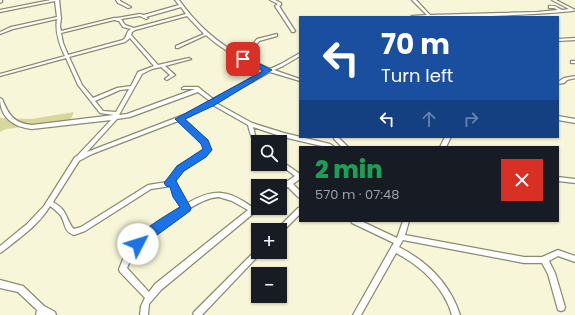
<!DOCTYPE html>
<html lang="en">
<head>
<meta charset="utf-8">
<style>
	body { margin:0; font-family:Poppins,sans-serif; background:#20242c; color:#f1f3f6; height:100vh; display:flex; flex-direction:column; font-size:15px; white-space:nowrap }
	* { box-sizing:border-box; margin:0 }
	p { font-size:13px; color:#9ea1a6 }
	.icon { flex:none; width:22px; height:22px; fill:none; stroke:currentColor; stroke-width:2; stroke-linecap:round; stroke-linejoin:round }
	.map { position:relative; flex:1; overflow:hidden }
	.drawer { position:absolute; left:299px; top:146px; width:260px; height:76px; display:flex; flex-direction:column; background:#171b24; border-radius:0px; box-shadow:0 1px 3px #0004 }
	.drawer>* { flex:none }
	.guide { position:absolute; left:299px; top:16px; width:260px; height:122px; border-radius:0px; box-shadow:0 1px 3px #0004; background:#1a4fa0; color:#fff; overflow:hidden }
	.buttons { position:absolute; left:251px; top:135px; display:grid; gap:8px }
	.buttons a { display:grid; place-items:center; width:36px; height:36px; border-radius:0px; background:#171b24; box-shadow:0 1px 3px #0004; font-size:20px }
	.pin { position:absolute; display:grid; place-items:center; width:34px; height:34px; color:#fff; margin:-17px; border-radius:8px; box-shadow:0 2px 6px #0006 }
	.me { position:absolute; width:44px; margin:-22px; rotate:50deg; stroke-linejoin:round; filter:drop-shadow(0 0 3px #0008) }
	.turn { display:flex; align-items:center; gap:14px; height:84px; padding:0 16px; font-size:18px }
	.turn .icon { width:52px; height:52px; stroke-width:2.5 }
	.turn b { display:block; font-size:28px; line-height:34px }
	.lanes { display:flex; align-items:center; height:38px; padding:0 16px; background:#0003; justify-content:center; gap:20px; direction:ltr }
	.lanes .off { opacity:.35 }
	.round { display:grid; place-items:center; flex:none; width:42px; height:42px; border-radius:0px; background:#20242c }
	.headline { display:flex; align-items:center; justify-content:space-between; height:68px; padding:0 16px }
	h1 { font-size:24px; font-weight:800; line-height:30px; color:#1e9e55 }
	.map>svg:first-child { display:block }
	.green { fill:#d9d69b }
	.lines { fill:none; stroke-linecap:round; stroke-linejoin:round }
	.minor-casing { stroke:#8c8b70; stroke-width:2.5 }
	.minor { fill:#fff; fill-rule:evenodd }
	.route { fill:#1a73e8; stroke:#114b97 }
</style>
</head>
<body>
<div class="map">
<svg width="575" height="315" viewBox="0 0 575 315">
	<rect width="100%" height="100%" fill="#f7f6d8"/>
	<!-- green -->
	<path class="green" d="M74 112 70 121 6 129 0 132V118L31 119Z"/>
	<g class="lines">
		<defs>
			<path id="minor" d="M0 0H2V2L0 3Z
				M51 0H59L61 18 60 26 61 31 114 18H117L140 14 144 15 179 5 175 0H179C197 25 216 42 243 57L257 39 277 34V36L259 41 246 58 270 69 281 64 300 53V56L283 66 274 70 300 79V81L270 72 216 102V103L252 123 284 133 330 144 333 146 332 147H326L283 137 253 127 255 135 261 142H258V144C251 140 250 132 248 125L211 104 190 116 182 119 207 141 210 150 205 156 182 170 174 181 176 183 181 196 186 204C213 188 227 189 252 207L258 203V208H260L161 290 149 304 148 315H140L141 306 145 298 120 272 119 269C121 265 122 261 124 257 135 238 163 218 181 207L176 199 171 186 151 189 85 231 74 235C63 231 66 224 61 216 58 212 54 209 50 206 40 224 18 239 2 252L0 253V246L27 224 44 206 75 157 77 156 78 155 111 120 32 129C14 127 0 118 0 98L2 99C9 115 13 123 32 125L114 115 100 113 78 85 66 58 0 76V74L65 56C59 44 55 32 57 19L13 29 0 34V32L11 27 57 17 55 1 0 12V10ZM181 7 186 14 134 28 125 25 121 19 140 16 146 19 148 18 146 17ZM187 16 204 34 176 46V48H178L206 35C224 51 244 62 266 70L213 99 198 87H184L182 88V89H195L127 114 119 115 142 74 152 69 161 67 170 75 165 79 167 80 175 75 165 66 191 59 189 58 158 65 131 35 132 32 135 30ZM114 20 119 21 123 27 131 29C126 31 128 36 123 40L68 55 63 43 61 33ZM130 38 154 66 138 72 131 86 117 88 93 98 82 85 69 57 125 42ZM129 89 116 112 103 111 95 101 120 90ZM198 92 210 101 186 114 87 152 117 119 130 117ZM178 121 203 143 204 150 201 154 178 166 167 182 148 185 81 227 74 229 72 227C65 216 67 210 53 202L79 161 92 154ZM219 197 232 201 248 210 155 284 149 292 127 268C136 244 167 223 187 210 197 204 206 198 219 197Z
				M116 0H120V1L131 7 128 8 118 3Z
				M270 0H275L281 3V5L279 6 295 31 294 32H292L275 6 278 4Z
				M412 0H416L430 15 537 12 558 10 554 8H549V6C558 5 557 9 563 10 565 10 567 9 569 9L552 0H556L575 10 573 11C519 16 465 17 410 17L412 16 427 15Z
				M575 38V40L558 41V39Z
				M571 61H575V63H571Z
				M575 76V78L567 80 564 83 558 84V82L564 78Z
				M558 116 575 119V123L558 120Z
				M334 137H338L348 147H342L334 139Z
				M445 137H451L446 147H440Z
				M280 160 300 174V179L293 184 300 191V198L298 197 288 187 280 192V186L295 176 279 164H280Z
				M558 177 575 179V183L558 181Z
				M300 207V214L282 232 280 233V230H277L278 228 298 208Z
				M351 221H361L397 238 403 221H409L405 235 524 257H542L558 250 575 256V262L558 256 549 261 555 273 565 307 564 310 561 311 558 310 548 274 542 263H524L403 240 399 247C428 262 450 284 460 315H452C444 287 421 266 396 253L361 315H353L392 246 394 243 352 223Z
				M258 249V252H261L260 254 202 315H193L194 312 256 250Z
				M0 280 23 286 44 306 55 312 56 315H36L37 310 18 292 0 288Z"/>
		</defs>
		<!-- minor casing -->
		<use href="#minor" class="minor-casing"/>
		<!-- minor -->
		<use href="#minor" class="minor"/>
	</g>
	<!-- route -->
	<path class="route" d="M240 57H245L272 70 215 105 185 119 208 140 212 150 206 157 184 171 176 181 191 208 190 211 138 249 134 248 132 244C138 231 167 215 180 207L173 197 170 187 166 186 164 183 177 166 203 149 201 144 175 119 263 71 240 60Z"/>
</svg>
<div class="buttons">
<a><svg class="icon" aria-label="search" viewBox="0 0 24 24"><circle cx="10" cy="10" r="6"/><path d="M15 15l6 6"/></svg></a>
<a><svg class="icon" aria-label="layers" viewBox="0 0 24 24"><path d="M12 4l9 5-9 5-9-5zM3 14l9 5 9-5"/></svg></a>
<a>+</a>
<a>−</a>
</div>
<div class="pin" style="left:243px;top:59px;background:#d93025"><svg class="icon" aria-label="arrive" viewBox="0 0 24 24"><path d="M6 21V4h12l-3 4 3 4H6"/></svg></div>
<svg class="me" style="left:138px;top:244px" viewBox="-20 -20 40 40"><circle r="19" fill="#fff"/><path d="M0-13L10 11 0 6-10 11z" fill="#1a73e8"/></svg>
<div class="guide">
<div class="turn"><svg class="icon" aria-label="left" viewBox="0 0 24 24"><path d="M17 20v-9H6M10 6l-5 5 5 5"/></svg><div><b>70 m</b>Turn left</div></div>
<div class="lanes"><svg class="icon" aria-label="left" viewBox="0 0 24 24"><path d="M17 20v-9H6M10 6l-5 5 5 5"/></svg><svg class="icon off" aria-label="ahead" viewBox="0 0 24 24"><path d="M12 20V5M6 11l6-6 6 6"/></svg><svg class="icon off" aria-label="right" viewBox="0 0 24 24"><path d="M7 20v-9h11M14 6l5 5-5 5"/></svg></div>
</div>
<section class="drawer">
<div class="headline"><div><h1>2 min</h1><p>570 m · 07:48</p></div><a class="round" style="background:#d93025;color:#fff"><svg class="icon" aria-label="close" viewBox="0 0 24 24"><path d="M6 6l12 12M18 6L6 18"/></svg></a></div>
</section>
</div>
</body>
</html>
